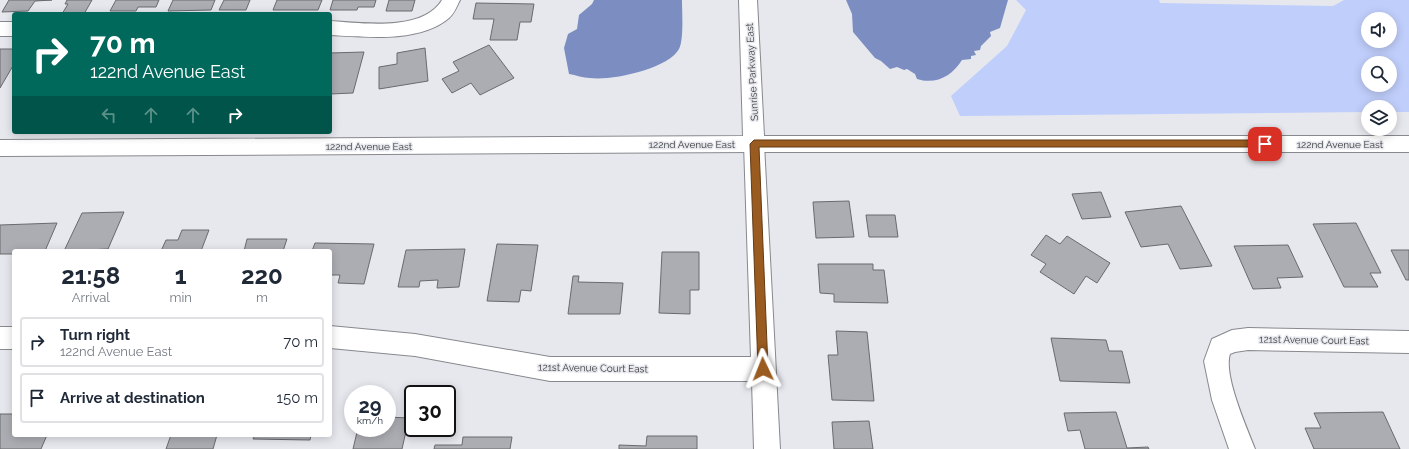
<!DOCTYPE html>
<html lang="en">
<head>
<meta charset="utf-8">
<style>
	body { margin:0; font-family:Raleway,sans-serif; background:#f2f2f3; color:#1f2937; height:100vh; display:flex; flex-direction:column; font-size:15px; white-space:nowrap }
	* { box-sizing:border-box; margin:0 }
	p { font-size:13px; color:#747a83 }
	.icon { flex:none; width:22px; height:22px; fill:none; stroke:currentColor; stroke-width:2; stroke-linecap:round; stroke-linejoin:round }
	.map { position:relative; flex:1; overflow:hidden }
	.sheet { position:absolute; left:12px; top:249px; width:320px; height:188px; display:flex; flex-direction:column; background:#fff; border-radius:4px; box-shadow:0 2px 10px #0003 }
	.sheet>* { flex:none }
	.banner { position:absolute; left:12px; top:12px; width:320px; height:122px; border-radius:4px; box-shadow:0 2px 10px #0003; background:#00695c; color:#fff; overflow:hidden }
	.fabs { position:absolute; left:1361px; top:12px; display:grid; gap:8px }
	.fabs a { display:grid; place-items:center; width:36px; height:36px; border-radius:50%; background:#fff; box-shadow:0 2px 10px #0003; font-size:20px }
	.speed { position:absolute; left:344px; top:385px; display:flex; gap:8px; font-size:20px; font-weight:700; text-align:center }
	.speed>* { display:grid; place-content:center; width:52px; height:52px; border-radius:50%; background:#fff; box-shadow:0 2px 10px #0003; line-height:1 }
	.speed small { font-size:10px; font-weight:400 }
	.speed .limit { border:2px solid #111; border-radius:6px; background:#fff; color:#111 }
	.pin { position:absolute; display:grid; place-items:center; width:34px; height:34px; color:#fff; margin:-17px; border-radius:8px; box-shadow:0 2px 6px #0006 }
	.me { position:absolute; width:44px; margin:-22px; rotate:358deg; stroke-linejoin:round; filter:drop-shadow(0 0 3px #0008) }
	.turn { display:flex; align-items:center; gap:14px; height:84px; padding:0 12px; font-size:18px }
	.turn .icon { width:52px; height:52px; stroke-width:2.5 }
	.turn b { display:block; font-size:28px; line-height:34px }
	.lanes { display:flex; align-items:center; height:38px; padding:0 12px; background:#0003; justify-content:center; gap:20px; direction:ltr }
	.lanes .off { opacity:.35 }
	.eta { display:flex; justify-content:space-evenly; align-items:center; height:68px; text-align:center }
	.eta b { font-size:24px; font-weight:700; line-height:28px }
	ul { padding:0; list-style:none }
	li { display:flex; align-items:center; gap:12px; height:50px; margin:0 8px 6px; padding:0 4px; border:2px solid #e0e1e3; border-radius:4px }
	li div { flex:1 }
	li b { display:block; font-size:15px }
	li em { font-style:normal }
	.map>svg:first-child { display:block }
	.green { fill:#c0cefb; fill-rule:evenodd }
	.water { fill:#7c8dc2 }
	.building { fill:#abadb2; stroke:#696a6f }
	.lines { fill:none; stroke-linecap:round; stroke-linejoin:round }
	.street-casing { stroke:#87898e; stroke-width:2 }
	.secondary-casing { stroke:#87898e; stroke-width:2 }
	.street { fill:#fff; fill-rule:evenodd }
	.secondary { fill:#fff; fill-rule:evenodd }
	.route { fill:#995b1f; stroke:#633b14 }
	.labels { text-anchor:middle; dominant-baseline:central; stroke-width:3; stroke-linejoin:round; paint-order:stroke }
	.street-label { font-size:10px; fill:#3a3b3d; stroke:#e6e8ee }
</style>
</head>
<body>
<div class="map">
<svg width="1409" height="449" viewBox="0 0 1409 449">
	<rect width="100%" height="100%" fill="#e6e8ee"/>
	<!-- green -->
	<path class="green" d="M1016 0H1159L1160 3 1333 6 1344 0H1409V112H1390V107H1368V112L960 116 951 96 1007 46 1026 10ZM1368 19H1390V41H1368ZM1368 63H1390V85H1368Z"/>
	<!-- water -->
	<path class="water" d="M594 0H682C682 11 684 40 679 49 668 69 611 81 590 78 583 78 576 75 569 74L564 48 568 34 577 29 579 15 592 4Z
		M846 0H1008L1000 28 990 32 991 36 981 46 980 50 974 51 976 55 971 56V59L962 60C952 76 936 85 917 79L915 74 907 69 904 70 897 67 890 69 881 61 875 58 853 32 852 14Z"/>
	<!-- building -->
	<path class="building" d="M9 0H52L35 1 28 11 2 12Z
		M67 0H92L84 14H62L68 4H65Z
		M116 0H159L156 7H138L136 11H110Z
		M173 0H215L211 10 168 11Z
		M224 0H250L246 10H219Z
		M277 0H322L318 10H273Z
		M333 0H376L374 7H358L357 10H330Z
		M389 0H415L412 11H386Z
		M476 3 534 4 531 22H520L517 40H490L494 19H473Z
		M489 45 514 78 480 95 471 83 452 93 442 79 459 71 453 62Z
		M425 48 428 81 379 89V67L397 64V53Z
		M0 49H14V64L0 88Z
		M364 52 353 93 330 94V53Z
		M1101 192 1111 217 1082 219 1072 194Z
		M849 201 854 237 816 238 813 202Z
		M1181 206 1212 266 1180 269 1168 244 1141 247 1125 212Z
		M124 212 108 249 64 251 82 213Z
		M866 215H895L898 237H869Z
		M57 223 45 251H14V254H0V225Z
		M1356 223 1381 273H1370L1378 287H1344L1313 224Z
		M182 230H209L201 251H161L166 240H178Z
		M1046 235 1060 244 1067 236 1110 263 1097 283 1086 276 1074 294 1040 272 1046 264 1031 255Z
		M247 239H287L283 251H244Z
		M315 243 374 244 364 284 338 283 340 275H330V251H312Z
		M497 244 538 245 531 291 521 290 519 302 487 301Z
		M1288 245 1303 277 1277 278 1281 288 1253 289 1234 246Z
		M465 249 459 287 437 288 438 280 420 281 419 287H398L406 250Z
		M1391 250H1409V280H1406Z
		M662 252H699V290H690V314L659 313Z
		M818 264H873V270H884L888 303 834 302V294L820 293Z
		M573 276H579L578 282 623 283 620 314H568Z
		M836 331 867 332 874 401 832 400 828 355H838Z
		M1051 338 1106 340 1109 351H1122L1130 383 1060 381Z
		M1116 412 1127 448 1148 447 1149 449H1085L1080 430 1068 431 1064 413Z
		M1383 412 1400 449H1314L1305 428H1321L1314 413Z
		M0 414H14V435H47L41 449H0Z
		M387 417 409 418 402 449H353L358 428H387Z
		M869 421 873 449H834L832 422Z
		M171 435H217L213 449H166Z
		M255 435H311L310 440 253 439Z
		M647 436H697V449H619V445L646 446Z
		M463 437H512L510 449H434L435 445H462Z"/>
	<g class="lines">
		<defs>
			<path id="street" d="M442 0H460C457 6 454 14 449 18 420 43 366 37 330 35V21C362 23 423 32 442 0Z
				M0 22H14V36H0Z
				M754 136 761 138 764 144 780 449H754L752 381H550L415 356 330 348V326L415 334 550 357H751L744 144 747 138Z
				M0 327H14V349H0Z
				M1248 328 1409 331V353L1248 350 1235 352 1230 354C1223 375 1247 428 1255 449H1229L1212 400 1204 361 1212 339 1232 330Z"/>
			<path id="secondary" d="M739 0H757L764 136H1409V152H754L0 156V140L743 136Z"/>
		</defs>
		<!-- street casing -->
		<use href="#street" class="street-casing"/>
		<!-- secondary casing -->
		<use href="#secondary" class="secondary-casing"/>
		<!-- street -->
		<use href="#street" class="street"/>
		<!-- secondary -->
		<use href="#secondary" class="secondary"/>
	</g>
	<!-- route -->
	<path class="route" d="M754 140H1265L1270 144 1265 147H759L768 369 766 372 763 374 759 372 758 369 750 144Z"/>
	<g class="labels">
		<!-- street labels -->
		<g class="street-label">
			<text transform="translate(752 72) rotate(-93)">Sunrise Parkway East</text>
			<text x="692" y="144">122nd Avenue East</text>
			<text x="1340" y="144">122nd Avenue East</text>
			<text x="369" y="146">122nd Avenue East</text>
			<text transform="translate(1314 340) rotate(1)">121st Avenue Court East</text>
			<text transform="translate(593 368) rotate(1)">121st Avenue Court East</text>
		</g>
	</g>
</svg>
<div class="fabs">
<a><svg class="icon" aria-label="sound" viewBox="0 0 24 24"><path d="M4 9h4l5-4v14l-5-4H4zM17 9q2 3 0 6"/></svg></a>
<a><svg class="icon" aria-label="search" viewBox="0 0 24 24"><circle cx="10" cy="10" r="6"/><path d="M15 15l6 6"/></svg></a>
<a><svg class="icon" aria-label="layers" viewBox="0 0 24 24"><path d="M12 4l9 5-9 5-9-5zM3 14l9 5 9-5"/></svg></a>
</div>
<div class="speed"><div>29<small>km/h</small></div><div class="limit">30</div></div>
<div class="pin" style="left:1265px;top:144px;background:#d93025"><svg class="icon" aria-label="arrive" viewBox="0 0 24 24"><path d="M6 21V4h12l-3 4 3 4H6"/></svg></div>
<svg class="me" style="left:763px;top:369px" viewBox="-20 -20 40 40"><path d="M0-17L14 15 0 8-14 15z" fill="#995b1f" stroke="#fff" stroke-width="4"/></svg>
<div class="banner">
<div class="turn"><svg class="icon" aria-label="right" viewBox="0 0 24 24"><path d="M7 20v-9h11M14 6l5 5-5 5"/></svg><div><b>70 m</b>122nd Avenue East</div></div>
<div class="lanes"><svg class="icon off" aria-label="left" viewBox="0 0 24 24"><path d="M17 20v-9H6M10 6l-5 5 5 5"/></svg><svg class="icon off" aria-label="ahead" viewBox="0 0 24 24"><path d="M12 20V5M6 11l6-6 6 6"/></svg><svg class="icon off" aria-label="ahead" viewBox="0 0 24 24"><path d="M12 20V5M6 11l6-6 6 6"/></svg><svg class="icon" aria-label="right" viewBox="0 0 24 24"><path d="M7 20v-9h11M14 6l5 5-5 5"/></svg></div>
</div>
<section class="sheet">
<div class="eta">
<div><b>21:58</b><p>Arrival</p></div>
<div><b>1</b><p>min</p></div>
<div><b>220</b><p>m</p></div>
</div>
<ul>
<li><svg class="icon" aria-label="right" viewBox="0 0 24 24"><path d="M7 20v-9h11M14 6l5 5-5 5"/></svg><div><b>Turn right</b><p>122nd Avenue East</p></div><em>70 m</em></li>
<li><svg class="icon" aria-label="arrive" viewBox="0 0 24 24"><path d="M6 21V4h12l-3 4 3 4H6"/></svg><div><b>Arrive at destination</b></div><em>150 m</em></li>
</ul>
</section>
</div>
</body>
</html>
